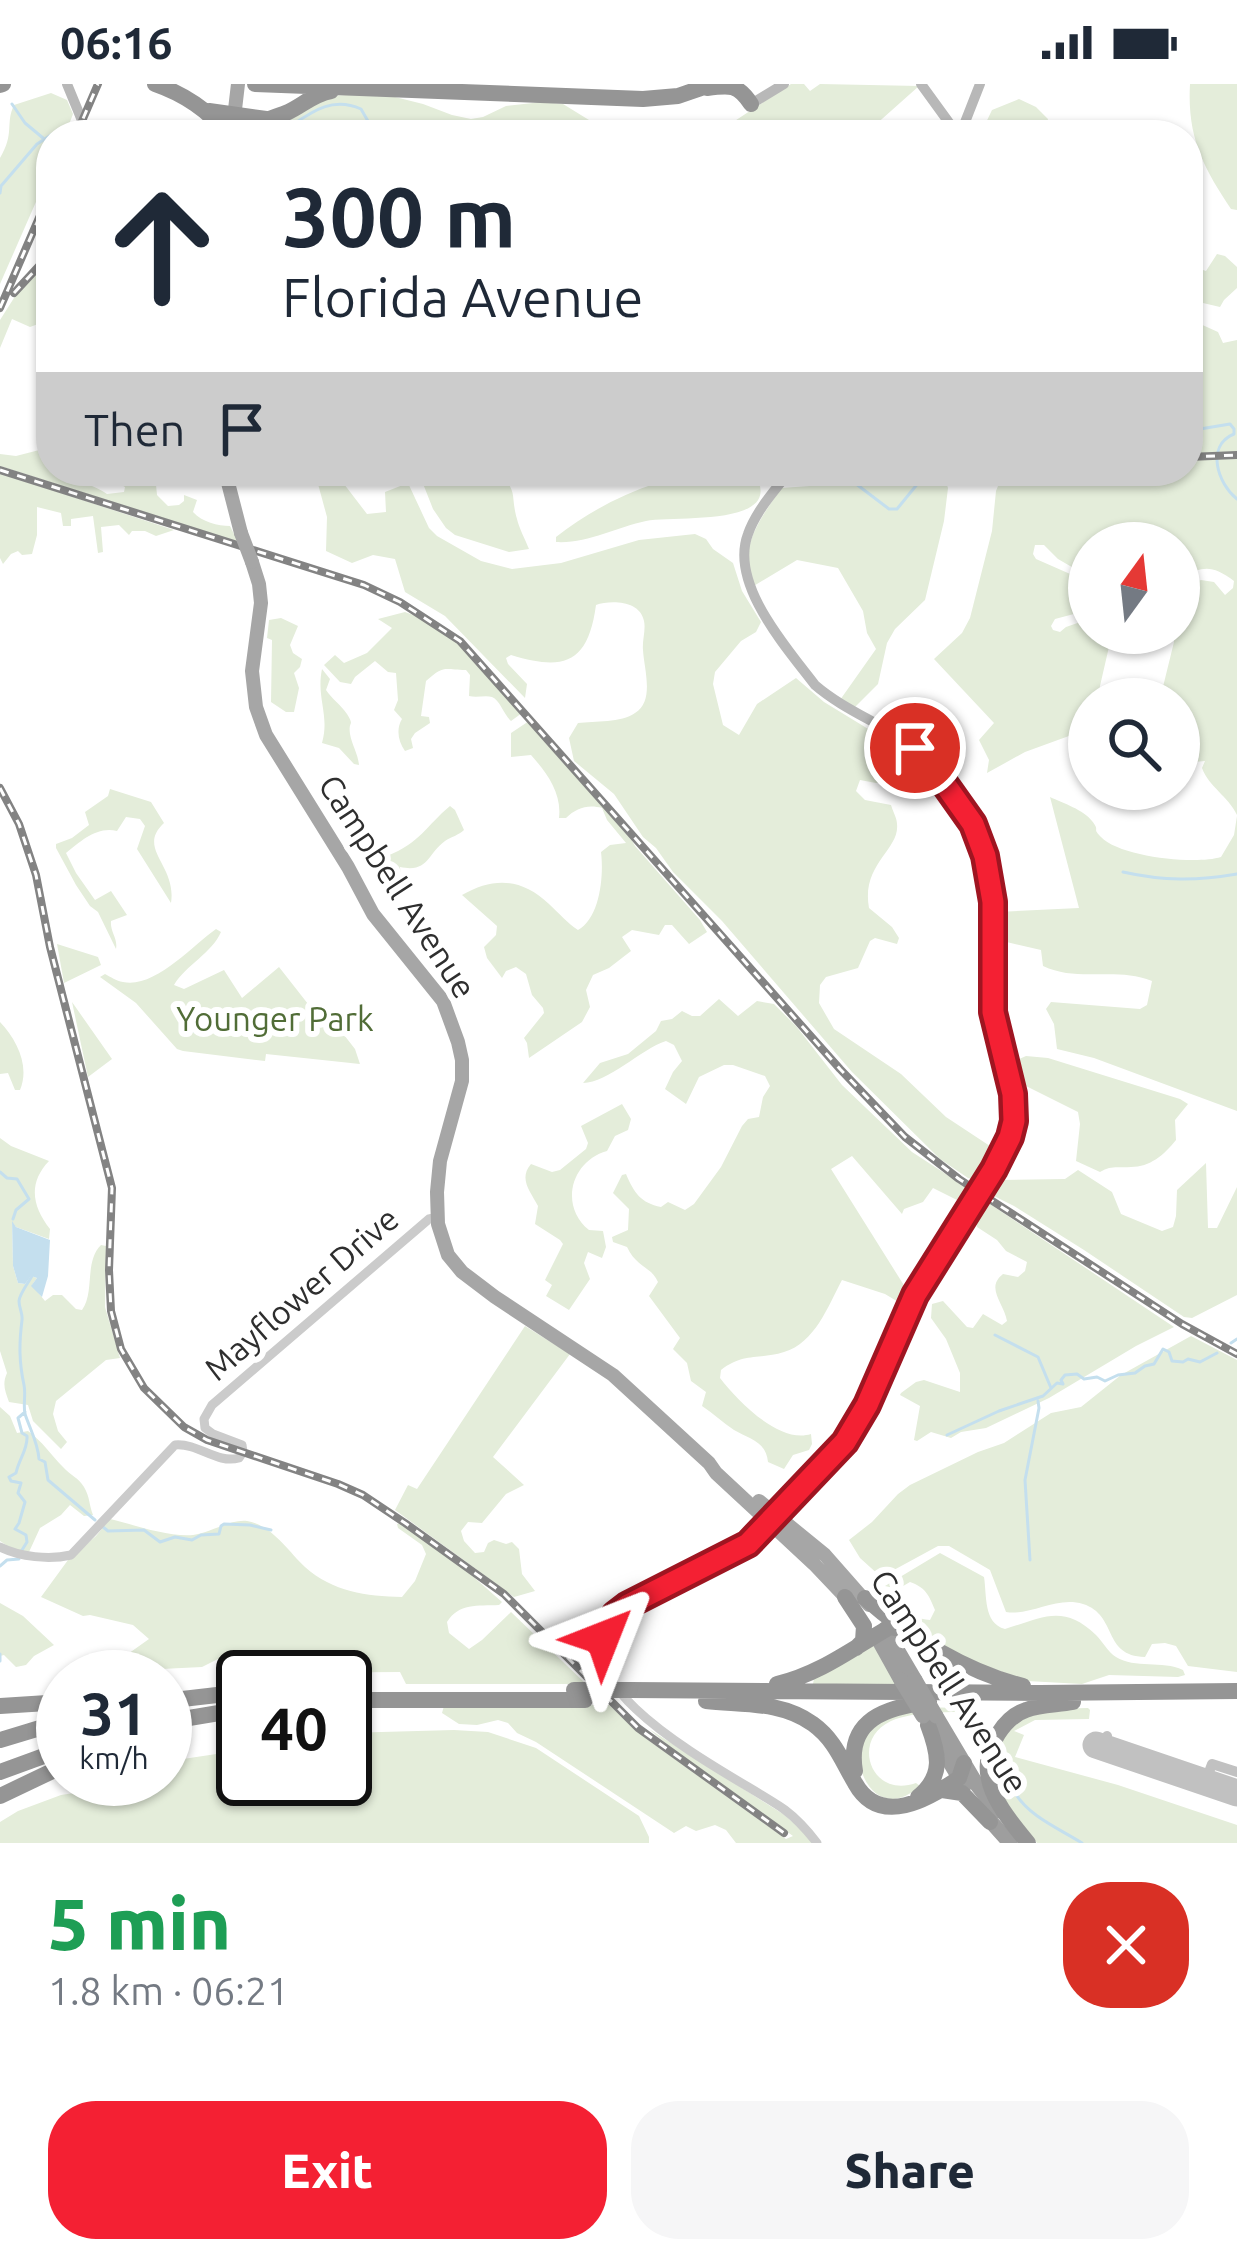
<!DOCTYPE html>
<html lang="en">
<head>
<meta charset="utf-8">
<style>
	body { margin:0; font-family:Ubuntu,sans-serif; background:#f6f6f7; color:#1f2937; height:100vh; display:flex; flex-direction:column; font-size:45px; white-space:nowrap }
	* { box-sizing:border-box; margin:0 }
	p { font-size:39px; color:#747a83 }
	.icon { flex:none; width:66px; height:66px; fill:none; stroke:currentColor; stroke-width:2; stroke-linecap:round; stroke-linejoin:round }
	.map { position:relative; height:1759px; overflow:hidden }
	.drawer { display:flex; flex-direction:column; background:#fff; flex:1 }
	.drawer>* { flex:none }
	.banner { position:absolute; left:36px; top:36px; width:1167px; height:366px; border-radius:48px; box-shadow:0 3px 9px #0004; background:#fff; color:#1f2937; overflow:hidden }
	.needle { width:78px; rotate:15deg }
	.buttons { position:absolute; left:1068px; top:438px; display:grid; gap:24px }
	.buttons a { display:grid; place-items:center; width:132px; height:132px; border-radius:50%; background:#fff; box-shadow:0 3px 9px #0004; font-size:60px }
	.speed { position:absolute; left:36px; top:1566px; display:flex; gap:24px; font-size:60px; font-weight:700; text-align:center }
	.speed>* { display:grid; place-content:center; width:156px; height:156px; border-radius:50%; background:#fff; box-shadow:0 3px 9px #0004; line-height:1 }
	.speed small { font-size:30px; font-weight:400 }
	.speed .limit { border:6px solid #111; border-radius:18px; background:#fff; color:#111 }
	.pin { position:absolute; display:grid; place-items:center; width:102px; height:102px; color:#fff; margin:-51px; border:6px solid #fff; border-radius:50%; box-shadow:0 3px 12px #0007 }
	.me { position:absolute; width:132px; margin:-66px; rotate:45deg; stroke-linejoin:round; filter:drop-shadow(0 0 9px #0008) }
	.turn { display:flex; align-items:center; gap:42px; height:252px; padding:0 48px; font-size:54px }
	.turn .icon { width:156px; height:156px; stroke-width:2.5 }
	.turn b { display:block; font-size:84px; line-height:102px }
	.then { display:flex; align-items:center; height:114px; padding:0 48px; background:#0003; gap:24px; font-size:45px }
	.round { display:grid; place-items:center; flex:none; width:126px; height:126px; border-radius:48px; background:#f6f6f7 }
	.overview { display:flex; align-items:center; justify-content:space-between; height:204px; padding:0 48px }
	h1 { font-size:72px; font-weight:800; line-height:90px; color:#1e9e55 }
	.action { display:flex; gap:24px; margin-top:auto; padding:24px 48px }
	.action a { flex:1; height:138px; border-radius:48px; background:#f42033; color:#fff; font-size:48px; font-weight:800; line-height:138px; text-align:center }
	.action a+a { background:#f6f6f7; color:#1f2937 }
	.status { display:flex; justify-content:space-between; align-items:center; height:84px; padding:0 60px; background:#fff; direction:ltr }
	.status svg { height:33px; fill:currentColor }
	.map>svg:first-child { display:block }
	.green { fill:#e4edda }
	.water { fill:#c4dfee }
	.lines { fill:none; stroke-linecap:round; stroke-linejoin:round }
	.stream { stroke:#c4dfee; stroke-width:3 }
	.taxiway { stroke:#c1c1c1; stroke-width:10 }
	.runway { stroke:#c1c1c1; stroke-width:27 }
	.tertiary { stroke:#cbcbcb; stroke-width:9 }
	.secondary { stroke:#b8b8b8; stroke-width:10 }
	.primary { stroke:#a6a6a6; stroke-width:14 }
	.trunk { stroke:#9e9e9e; stroke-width:15 }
	.motorway { stroke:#959595; stroke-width:16 }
	.rail-casing { stroke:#838383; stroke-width:8 }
	.rail { stroke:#fff; stroke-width:3; stroke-dasharray:9; stroke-linecap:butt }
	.secondary-bridge { stroke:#b8b8b8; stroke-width:10 }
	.primary-bridge { stroke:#a6a6a6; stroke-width:14 }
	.trunk-bridge { stroke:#9e9e9e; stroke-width:15 }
	.motorway-bridge { stroke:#959595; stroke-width:16 }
	.route-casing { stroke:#9f1521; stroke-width:30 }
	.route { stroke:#f42033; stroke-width:21 }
	.labels { text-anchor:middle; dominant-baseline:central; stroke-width:12; stroke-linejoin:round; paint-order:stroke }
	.street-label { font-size:33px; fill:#2e2e2e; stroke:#fff }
	.park-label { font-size:33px; fill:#516d37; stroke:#fff }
</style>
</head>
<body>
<div class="status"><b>06:16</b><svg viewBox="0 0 49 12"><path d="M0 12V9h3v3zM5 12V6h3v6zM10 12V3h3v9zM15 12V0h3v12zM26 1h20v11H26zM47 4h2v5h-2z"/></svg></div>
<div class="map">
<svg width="1237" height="1759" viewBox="0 0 1237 1759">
	<rect width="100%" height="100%" fill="#fff"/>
	<!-- green -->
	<path class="green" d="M791 0H804L810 7 820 0 919 2 864 51H719L724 44Z
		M1190 0H1237V126L1231 125C1203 83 1187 53 1190 0Z
		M51 9 67 16 73 30 65 51H51V76L42 87 39 111 0 200V74C15 49 5 40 14 21Z
		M365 10 391 12 423 20 452 31 471 35 483 33 506 22 542 18 563 20 589 36 593 51H251L285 39 327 12Z
		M1019 15 1036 23 1048 35 1044 51H980L992 26Z
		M1217 170 1225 172 1237 183V204L1224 216 1220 223 1203 219 1198 239 1218 248 1223 259 1237 256V369L1188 370V181L1206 187Z
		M51 171V189L40 201 51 200V240L49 236 30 243 12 235 0 264V236L26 195 33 193 32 189Z
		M51 363V387H71C83 402 93 400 107 410L124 408 125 403 112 395 114 393 129 392 134 396 155 390 157 411 168 422 179 421 184 417V411L197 416 193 428C202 438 218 442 230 442L238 458 0 382V370L16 372Z
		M1188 375H1237V731C1228 712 1209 703 1202 684L1205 677 1194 678 1187 682 1179 669V615H1160L1174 558V549H1179V503L1201 496 1214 498 1225 511 1233 504 1234 497C1210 480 1205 483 1179 493V459H1089V493L1058 475 1044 461H1035L1033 470 1036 475 1077 493 1089 502V526L1055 535 1051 542 1053 546 1060 548 1066 543 1089 535V549H1123L1111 554 1097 615H1089L1088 645 1025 668 987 689 989 676 979 656 994 639 934 575 962 549 970 534 992 447 996 407 1004 387H1188Z
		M418 387H499C519 410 510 411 517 435 519 444 525 455 529 465L509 468 455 451 446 444 433 425Z
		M714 387H753C791 444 676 431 646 437 617 443 586 460 556 458V453C587 429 620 411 657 399 675 393 695 392 714 387Z
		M842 387H942L948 404 944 437 925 516 895 545 887 559 878 600 855 623 840 616 876 565 867 549 863 527 838 484 797 476 752 503C738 462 760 436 781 404L810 402 820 394 842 395 846 391Z
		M0 389 174 446 156 452 145 447H132L129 451 119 441 101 443 103 468 98 469 93 432 71 435V442H63L61 429 37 423V451L32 470 22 471 18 467 11 470 3 480 0 474Z
		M331 397 344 400 367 430 386 428 385 408 408 399 429 444 437 452 481 477 512 485 561 479 639 456 695 450 706 455 713 465 733 479 742 507 761 538 756 548 741 557 715 588 713 600 723 641 739 651 757 620 796 594 824 618 883 654 900 672 897 683 887 697 876 699 860 696 856 707 865 716 891 721C893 728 897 734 897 740 900 766 861 780 869 824L892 843 899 854 897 860 875 854 870 857 858 884 826 893 820 901 819 919 834 945 901 990 946 1033 999 1068 979 1097 968 1094 940 1075 852 988 722 837 673 788 656 764 643 753 614 710 574 677 569 654 578 639C595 637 621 639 635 629 655 617 644 585 643 566 642 557 646 546 644 537 640 516 610 516 596 521 588 580 564 587 511 571L506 574 508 580 527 600 525 614 445 532 405 508 395 475 373 471 352 479 326 467 327 433 318 400Z
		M405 528C452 543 492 592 522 629L511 637C504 631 500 616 492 613 485 611 477 614 469 612L470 591 466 586C444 586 445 580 426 597L421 632 429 633 430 639 415 649 411 655 413 664 405 667C398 657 396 645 402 635L394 626 398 616 396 589 388 588 375 577 355 593 351 600 340 598 324 581 335 571 344 579 367 569 392 544 378 535Z
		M281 534 298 542 290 561 293 569 302 575 300 583 294 589 299 604 294 628H286L271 618 272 556 267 554 269 536Z
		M322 585 330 595 326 606C332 615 341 621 347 630 355 643 348 636 350 650 352 661 358 670 359 681L354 680 339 664 322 659C330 631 316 614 322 585Z
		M529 637 563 679 573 687 628 749 635 762 700 836 707 848 689 860 672 841H665L659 851 632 846 622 853 631 867 609 884 593 891 586 906 590 923 582 938 529 974 527 959 524 954 544 929 543 924 532 911 526 890 516 883 506 887 502 894 487 874 484 863 496 851 497 842 462 811C494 793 521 794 549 820 559 829 567 839 578 846 600 834 604 792 601 768L610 761 626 759 607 736 602 724C588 720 576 724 566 734H559C562 709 547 689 531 671L511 673V649Z
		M110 705 151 718 164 739C136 765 177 781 171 819L137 765 145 742 140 735 126 733 117 747C97 742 81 757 66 769L76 789 95 816 111 807 127 831 111 837C110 848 118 854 116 865L98 828 90 822 76 801 56 764V760L72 754 89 741 85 728 108 712Z
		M1050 713C1063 719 1084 726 1092 737 1101 748 1091 743 1101 753 1120 773 1195 781 1221 773L1234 751 1237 732V1027L1094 974 1057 965 1054 940 1046 925 1051 918 1140 925 1147 921 1152 897C1115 882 1079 899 1043 882L1041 866 998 856V828L1079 824Z
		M450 722 455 726 464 746C459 751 451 753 445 757 427 770 429 789 400 783L402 804 389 807 386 790 387 772C420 759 426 742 450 722Z
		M216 845 221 848C212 869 186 881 174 901L184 905 224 886 242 914 279 883 319 934 327 929 355 965 360 980 266 970 265 977 183 967 177 965 136 919 100 893 105 890C111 893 116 897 123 898 154 905 192 862 216 845Z
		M57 860 98 873 101 881 64 899Z
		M719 915 738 932 757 917 774 920 796 942 842 1001 912 1068 972 1107 965 1120 933 1104 923 1118 904 1125 902 1130 852 1072 831 1085 905 1203 900 1219 885 1210 842 1196C828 1222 815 1259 784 1268 759 1276 744 1268 721 1286L720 1294C738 1317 779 1360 811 1350L812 1360 809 1366 793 1371 784 1385 768 1378C766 1357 749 1355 734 1346 723 1339 713 1329 702 1322L706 1308 691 1297 687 1279 673 1265 680 1254 649 1212 658 1198C651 1182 637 1184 627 1163L613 1158 612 1153 628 1146 629 1125 613 1109 622 1091 626 1090C634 1109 641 1119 661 1123L668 1118 685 1126 694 1120 721 1083 742 1042 748 1035 759 1033 763 1013 770 1002 765 992 733 981H724L699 993 686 1020 665 1005 673 988 682 977 674 961 666 957C641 965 608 999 583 999L600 979 628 970 656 947 661 937 672 935 682 927 692 932H700Z
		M72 918 112 975 88 993Z
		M0 938C17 956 30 982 20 1006H15L8 989 0 990Z
		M1026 972 1048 974 1180 1015 1188 1020 1175 1036 1176 1056C1164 1071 1150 1083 1131 1083 1117 1084 1111 1081 1100 1088L1076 1077 1080 1040 1078 1028 1016 997 1013 991V978Z
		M622 1020 631 1035 628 1046 615 1052 607 1067C571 1077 559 1122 589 1146L603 1147 606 1163 602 1174 588 1168 584 1179 590 1195 569 1226 546 1212 552 1201 545 1196 563 1160 560 1156 535 1140 538 1122C531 1108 518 1095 531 1080L552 1088 560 1086 586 1065 588 1059 581 1042Z
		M0 1054 11 1062 49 1077C28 1099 32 1122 50 1145L49 1155 16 1143 12 1138 13 1182 18 1199 25 1200 31 1192 37 1194 32 1201 45 1217 53 1211H62L76 1225 82 1226C95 1208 84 1178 101 1161L106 1162 105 1223 120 1274 106 1276 56 1317 53 1330 58 1347 67 1358 61 1365 33 1337 28 1321 9 1318C5 1307 2 1300 7 1289L0 1267Z
		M1206 1079 1208 1144H1217L1237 1103V1211L1192 1234 1184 1233 1084 1166 1014 1122 990 1110 1000 1096 1065 1095 1078 1086 1112 1108 1121 1130 1162 1147 1173 1143 1176 1132 1177 1106Z
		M987 1118 1174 1243 1136 1262 1049 1314 986 1344 961 1348 951 1354 931 1348 917 1357 914 1356 920 1322 900 1311 901 1309 916 1298 924 1296 960 1308V1289L946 1255 931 1234 932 1220 943 1217 967 1243 973 1244 983 1230 1002 1241 1007 1237C1004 1219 985 1204 1003 1190L1018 1193 1025 1187 1027 1178 1006 1167 997 1156 977 1143 976 1135Z
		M525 1242 570 1270 493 1373 524 1401 506 1410 482 1439 468 1438 461 1447 464 1457 475 1469 484 1468 488 1459 494 1456 506 1460 512 1458 519 1465 522 1490 535 1507 514 1513 395 1426 408 1401 417 1405Z
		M1191 1252 1237 1276V1588L1188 1582 1176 1562 1165 1559 1152 1560 1145 1573C1102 1572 1118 1531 1083 1520 1056 1512 1032 1532 1006 1528L990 1486 949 1462H938L881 1493 860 1474 849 1456 872 1438 898 1410 910 1401 978 1368 1004 1359 1051 1329 1081 1323 1121 1291Z
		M0 1323 10 1332 17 1349 28 1347C42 1357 51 1371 63 1383 70 1391 79 1394 84 1403 90 1413 89 1421 93 1431L84 1432 70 1421 61 1431 40 1444 29 1468 12 1465 0 1457Z
		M110 1435C135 1441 167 1453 193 1451 210 1449 230 1435 247 1437 272 1441 288 1467 305 1483 333 1508 366 1512 402 1513L415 1497 426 1470 422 1461 398 1444 397 1440 401 1439 461 1482 502 1518 499 1521C477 1522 459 1519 447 1538L449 1549 469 1565 482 1556 511 1528 586 1600H406L400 1588 271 1589 232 1574 218 1575 202 1583 141 1586 118 1577 149 1555 133 1541 90 1531 83 1532 41 1513 68 1476 96 1452Z
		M940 1469 984 1493C987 1511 983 1539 1005 1545 1042 1534 1063 1519 1096 1551 1103 1558 1108 1568 1116 1573 1135 1585 1162 1576 1183 1586L1185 1591 1178 1593 1109 1591 1082 1600 1027 1597 967 1575 886 1526 870 1508 872 1503 877 1504C895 1516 907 1535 930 1536L935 1526C929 1511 925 1503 910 1498L898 1505 885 1502Z
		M0 1519 23 1532 54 1561 34 1572 26 1581 16 1583 4 1571 0 1572Z
		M873 1559 897 1601 813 1600 814 1594Z
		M609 1621 647 1655 786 1755 793 1752 677 1669 649 1645 783 1730 801 1745 813 1759H736L726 1746 715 1741 696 1747 686 1742 674 1749 536 1658 517 1649 508 1639 498 1636 477 1641 459 1640 442 1629 444 1622Z
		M980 1624 979 1627C952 1629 917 1626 891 1637 850 1656 871 1715 916 1699L920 1702C872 1745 842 1669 870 1643 875 1639 881 1636 886 1633 892 1629 896 1626 903 1625 927 1621 955 1625 980 1624Z
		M1088 1624 1090 1626 1089 1635 1035 1636 1014 1647 1024 1651 1015 1673 1118 1701 1237 1741V1759H1037L1000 1716 992 1670 1008 1643 1044 1625Z
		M454 1646 488 1648 536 1664 639 1732 649 1753V1759H0V1738L18 1727 61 1711 107 1704 130 1695H165V1682L183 1675 243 1666V1695H345V1649Z"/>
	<!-- water -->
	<path class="water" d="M12 1137 16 1143 50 1156 48 1192 42 1213 31 1202 37 1194 31 1192 25 1200 18 1199 13 1182Z"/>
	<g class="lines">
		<!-- stream -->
		<path class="stream" d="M12 20 25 39 43 54
			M53 50 67 46 78 51
			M277 51C305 34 327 10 361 25L376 51
			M0 109 1 102 37 60 51 51
			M1188 347 1230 340 1234 345V350C1205 362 1218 400 1237 415
			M839 387 889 425H897L928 387
			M1123 788C1163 797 1197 797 1237 790
			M191 946 203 950
			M0 1088 7 1094 17 1095 29 1115 16 1126 13 1135
			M32 1192C28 1199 19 1211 19 1217 19 1224 23 1230 22 1236 19 1260 19 1278 24 1301 26 1310 23 1321 25 1330 30 1345 38 1359 39 1375L45 1378 48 1396 95 1436
			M995 1251 1038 1273 1051 1304
			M1231 1259 1237 1255
			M947 1351 999 1327 1043 1312 1057 1299 1063 1300 1061 1296 1065 1291 1077 1290 1084 1295 1097 1293 1105 1297 1118 1291 1135 1289 1145 1282 1154 1280 1163 1265 1169 1268 1172 1277 1183 1278 1188 1275 1200 1278 1217 1269
			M103 1443 108 1447 144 1446 160 1458 175 1453 192 1456 201 1451 219 1450 221 1442 224 1440 250 1441 271 1446
			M22 1466 27 1458 26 1451 15 1445 19 1439 25 1418 18 1409 21 1399 11 1397 9 1393 16 1389C19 1375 28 1365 27 1352L22 1349 18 1334 25 1328
			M1030 1476 1025 1396 1039 1324 1038 1317
			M0 1482 7 1476 19 1475
			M0 1570V1577
			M1015 1709C1030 1733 1058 1744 1082 1759"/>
		<!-- taxiway -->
		<path class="taxiway" d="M1103 1664 1107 1652
			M1205 1699 1212 1680 1237 1688"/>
		<!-- runway -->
		<path class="runway" d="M1096 1661 1237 1709"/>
		<!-- tertiary -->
		<path class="tertiary" d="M769 1437C761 1446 753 1457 743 1463 716 1482 681 1493 652 1509 639 1516 623 1521 613 1533 551 1606 741 1694 785 1726 797 1735 807 1746 817 1759
			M0 1463C20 1473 49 1476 71 1471L175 1361C199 1359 216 1380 239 1374L243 1368 242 1361 213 1350 205 1344 204 1335 212 1321 429 1135 438 1133"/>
		<!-- secondary -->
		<path class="secondary" d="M67 0 88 51
			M921 0 958 51
			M751 20 784 0
			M960 51 980 0
			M790 387C775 406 756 427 748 450 729 500 787 564 815 601 845 627 884 640 916 665 930 676 940 693 950 708 988 761 994 799 993 863 992 887 991 912 995 936 1006 1003 1033 1029 989 1093
			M770 1435 835 1369 857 1342 915 1211 969 1123"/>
		<!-- primary -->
		<path class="primary" d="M232 51 238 0
			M225 387 241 449
			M252 478 259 500 261 519 252 587 256 623 266 651 348 783 373 830 443 917 458 958 462 976V997L440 1077 437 1108 438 1140 448 1171 462 1188 495 1213 613 1291 709 1379 716 1389 814 1480 851 1519
			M759 1417 825 1471 869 1521"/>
		<!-- trunk -->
		<path class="trunk" d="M885 1545 915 1596
			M876 1551 901 1596
			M936 1632 977 1701 997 1727
			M936 1655 964 1702
			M985 1731 1010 1759"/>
		<!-- motorway -->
		<path class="motorway" d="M155 0C181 9 212 27 226 51
			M255 0 643 15 678 12 713 0
			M0 1 3 0
			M707 4C730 1 738 0 751 20
			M209 27 266 35
			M242 51C254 37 269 36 286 29 302 22 313 10 331 7
			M845 1513 864 1542 863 1557 856 1564
			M865 1514C909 1553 967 1588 1023 1602
			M777 1600C820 1590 853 1564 890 1543L904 1546
			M630 1606 1040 1609 1237 1607
			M345 1616H585
			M165 1617 243 1608
			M706 1617C743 1621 781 1617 813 1640 835 1656 842 1677 855 1699 880 1744 929 1715 959 1694L964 1679
			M0 1622 63 1618
			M165 1638 243 1625
			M0 1656 63 1637
			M855 1687C846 1635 887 1623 929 1618
			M0 1688 63 1665
			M942 1706 962 1709 990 1738
			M0 1712 63 1682
			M918 1713C944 1692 939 1670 928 1641
			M1028 1759C1002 1727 971 1692 998 1650 1005 1639 1014 1630 1026 1626 1040 1620 1057 1621 1073 1618"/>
		<defs>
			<path id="rail" d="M76 51 98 0
				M14 209 51 169
				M0 224 51 106
				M1188 373 1237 371
				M0 386 364 501 400 518 460 557 840 985 905 1053 959 1095 994 1118 1182 1240 1237 1270
				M0 704 19 740 36 791 50 863 112 1104 109 1186 111 1227 121 1265 144 1304 184 1343 207 1356 338 1400 363 1411 405 1439 504 1510 638 1644 784 1749"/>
		</defs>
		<!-- rail casing -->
		<use href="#rail" class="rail-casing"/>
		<!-- rail -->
		<use href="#rail" class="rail"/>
		<!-- secondary-bridge -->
		<path class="secondary-bridge" d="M969 1123 989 1093"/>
		<!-- primary-bridge -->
		<path class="primary-bridge" d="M241 449 252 478"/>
		<!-- trunk-bridge -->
		<path class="trunk-bridge" d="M901 1596 923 1632
			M915 1596 936 1632"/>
		<!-- motorway-bridge -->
		<path class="motorway-bridge" d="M574 1606H630"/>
	</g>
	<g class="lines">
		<defs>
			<path id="route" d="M603 1554 615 1531 628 1521 748 1460 845 1358 867 1321 915 1211 994 1085 1010 1053 1014 1037 1013 1010 993 928V818L985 772 973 740 927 675 915 664"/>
		</defs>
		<!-- route casing -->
		<use href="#route" class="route-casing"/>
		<!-- route -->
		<use href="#route" class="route"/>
	</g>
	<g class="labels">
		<!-- street labels -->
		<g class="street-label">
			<text transform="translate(398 802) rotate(57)">Campbell Avenue</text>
			<text transform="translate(301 1209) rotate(-41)">Mayflower Drive</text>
			<text transform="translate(950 1597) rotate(57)">Campbell Avenue</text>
		</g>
		<!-- park labels -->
		<g class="park-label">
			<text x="275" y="934">Younger Park</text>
		</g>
	</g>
</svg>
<div class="buttons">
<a><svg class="needle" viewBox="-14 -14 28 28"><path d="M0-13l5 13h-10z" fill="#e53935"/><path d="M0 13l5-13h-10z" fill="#747a83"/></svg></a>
<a><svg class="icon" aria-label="search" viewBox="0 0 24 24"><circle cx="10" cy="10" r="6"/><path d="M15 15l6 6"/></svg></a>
</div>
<div class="speed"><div>31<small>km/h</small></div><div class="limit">40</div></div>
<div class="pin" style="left:915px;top:664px;background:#d93025"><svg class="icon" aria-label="arrive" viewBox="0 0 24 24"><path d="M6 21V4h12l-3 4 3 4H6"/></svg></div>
<svg class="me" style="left:603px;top:1554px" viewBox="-20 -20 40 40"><path d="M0-17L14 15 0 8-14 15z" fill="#f42033" stroke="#fff" stroke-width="4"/></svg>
<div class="banner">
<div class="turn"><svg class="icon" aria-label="ahead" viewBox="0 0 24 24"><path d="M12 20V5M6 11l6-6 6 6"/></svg><div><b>300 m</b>Florida Avenue</div></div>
<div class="then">Then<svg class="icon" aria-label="arrive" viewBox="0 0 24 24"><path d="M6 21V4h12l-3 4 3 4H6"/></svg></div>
</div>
</div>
<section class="drawer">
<div class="overview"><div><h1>5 min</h1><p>1.8 km · 06:21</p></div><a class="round" style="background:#d93025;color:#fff"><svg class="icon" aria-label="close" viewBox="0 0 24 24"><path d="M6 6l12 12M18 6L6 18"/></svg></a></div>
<div class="action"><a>Exit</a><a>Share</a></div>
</section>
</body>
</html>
